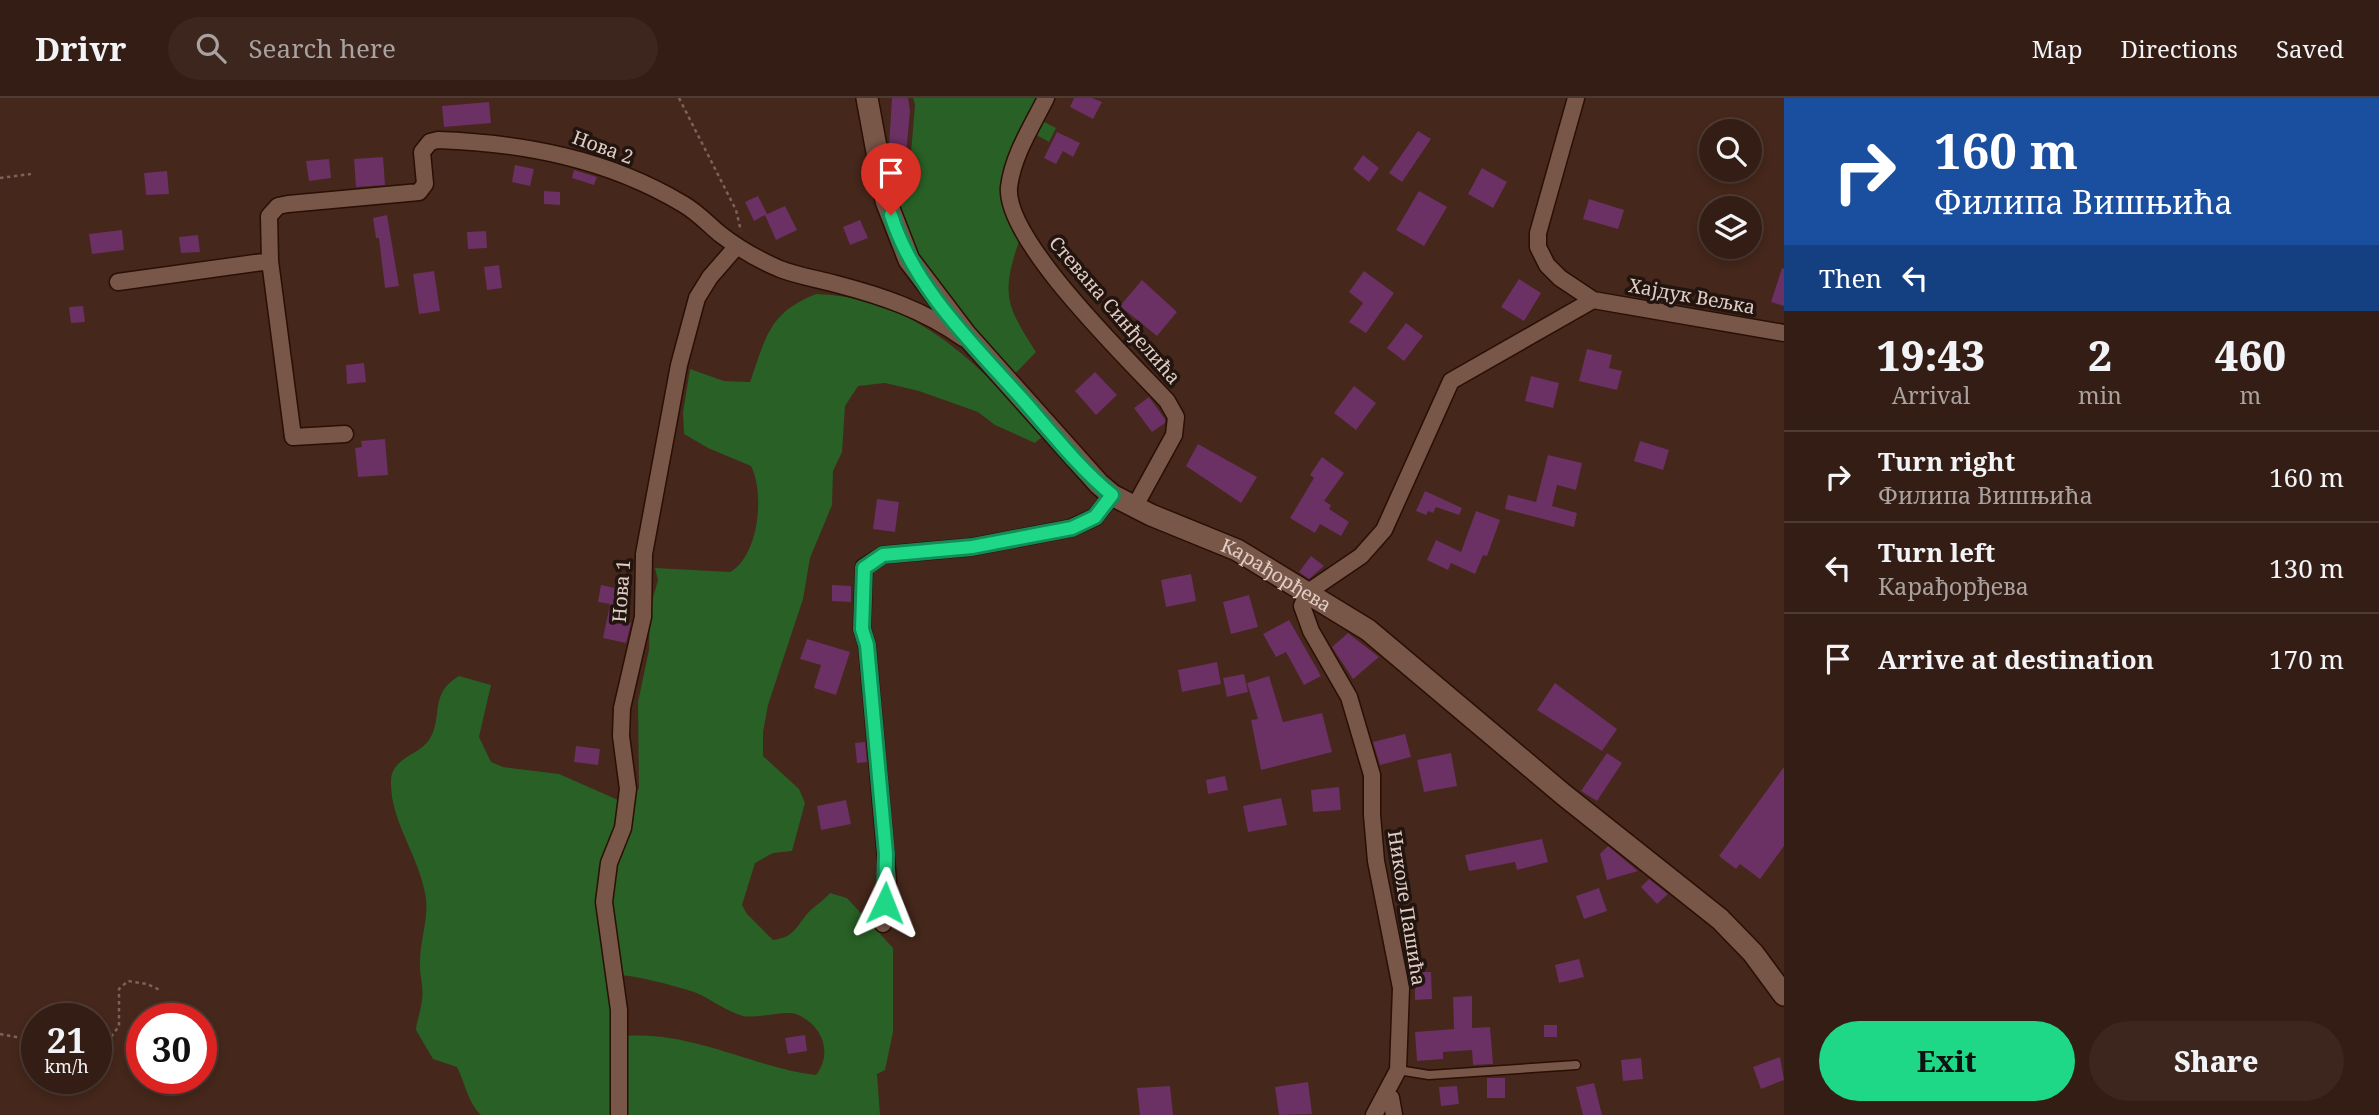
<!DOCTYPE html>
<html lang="en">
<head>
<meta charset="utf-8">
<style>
	body { margin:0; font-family:"Noto Serif",serif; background:#3c261d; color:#f1f3f6; height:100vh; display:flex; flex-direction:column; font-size:26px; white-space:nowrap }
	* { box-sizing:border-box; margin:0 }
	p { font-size:23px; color:#a9a2a0 }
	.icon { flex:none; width:38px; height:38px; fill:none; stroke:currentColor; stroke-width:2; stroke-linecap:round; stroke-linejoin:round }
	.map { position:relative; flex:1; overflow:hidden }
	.panel { display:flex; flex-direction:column; background:#341d14; width:595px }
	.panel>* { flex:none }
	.hud { background:#1a4fa0; color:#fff; overflow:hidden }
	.tools { position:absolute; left:1699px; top:21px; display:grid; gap:14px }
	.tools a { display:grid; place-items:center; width:63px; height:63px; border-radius:50%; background:#341d14; box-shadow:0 4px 10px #0003,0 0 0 2px #4e3b34; font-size:35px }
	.speed { position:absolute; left:21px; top:905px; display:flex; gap:14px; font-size:35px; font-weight:700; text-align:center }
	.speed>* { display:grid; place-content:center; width:91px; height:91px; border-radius:50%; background:#341d14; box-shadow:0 4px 10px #0003,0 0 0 2px #4e3b34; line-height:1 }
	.speed small { font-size:18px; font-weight:400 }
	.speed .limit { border:10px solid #d22; background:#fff; color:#111 }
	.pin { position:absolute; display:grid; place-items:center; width:60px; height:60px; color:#fff; margin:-72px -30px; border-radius:50% 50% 50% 0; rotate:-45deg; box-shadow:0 0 7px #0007 }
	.pin .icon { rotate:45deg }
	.me { position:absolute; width:77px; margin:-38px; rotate:2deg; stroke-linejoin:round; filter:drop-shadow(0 0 5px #0008) }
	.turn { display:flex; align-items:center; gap:24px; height:147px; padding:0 35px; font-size:32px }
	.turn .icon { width:91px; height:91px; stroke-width:2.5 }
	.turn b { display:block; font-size:49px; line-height:60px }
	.then { display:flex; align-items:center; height:66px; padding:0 35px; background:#0003; gap:14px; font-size:26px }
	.eta { display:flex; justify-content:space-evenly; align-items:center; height:119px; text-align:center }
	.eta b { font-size:42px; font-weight:800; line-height:49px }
	.button { display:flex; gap:14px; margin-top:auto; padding:14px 35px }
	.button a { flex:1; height:80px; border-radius:42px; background:#1fd887; color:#111; font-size:28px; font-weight:800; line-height:80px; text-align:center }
	.button a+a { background:#3c261d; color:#f1f3f6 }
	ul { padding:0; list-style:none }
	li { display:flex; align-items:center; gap:21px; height:91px; padding:0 35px; border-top:2px solid #4e3b34 }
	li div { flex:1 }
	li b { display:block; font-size:26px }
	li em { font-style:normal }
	header { display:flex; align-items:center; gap:42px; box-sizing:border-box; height:98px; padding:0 35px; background:#341d14; border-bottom:2px solid #4e3b34 }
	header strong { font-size:33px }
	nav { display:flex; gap:38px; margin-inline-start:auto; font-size:24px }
	.search { width:490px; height:63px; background:#3c261d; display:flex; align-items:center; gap:18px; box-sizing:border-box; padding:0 24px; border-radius:38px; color:#a9a2a0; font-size:26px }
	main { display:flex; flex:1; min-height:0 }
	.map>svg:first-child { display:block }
	.green { fill:#286025; fill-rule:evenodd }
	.building { fill:#6b3064 }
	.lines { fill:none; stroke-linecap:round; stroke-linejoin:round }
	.service-casing { stroke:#2a0f04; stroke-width:11 }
	.minor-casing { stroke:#2a0f04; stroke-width:19 }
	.tertiary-casing { stroke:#2a0f04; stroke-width:24 }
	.path { stroke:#7c6257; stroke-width:2.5; stroke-dasharray:3.5 3.5; stroke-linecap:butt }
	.service { stroke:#785749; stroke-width:8 }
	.minor { stroke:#785749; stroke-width:16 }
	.tertiary { stroke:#785749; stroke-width:21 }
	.route-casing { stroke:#148c58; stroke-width:18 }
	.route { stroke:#1fd887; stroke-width:12 }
	.labels { text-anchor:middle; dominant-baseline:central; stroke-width:7; stroke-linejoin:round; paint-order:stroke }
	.street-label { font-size:19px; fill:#e1cdc5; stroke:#22140f }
</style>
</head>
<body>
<header>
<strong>Drivr</strong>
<div class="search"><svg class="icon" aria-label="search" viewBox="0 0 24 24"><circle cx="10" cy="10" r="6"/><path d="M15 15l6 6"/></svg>Search here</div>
<nav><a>Map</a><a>Directions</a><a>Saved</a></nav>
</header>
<main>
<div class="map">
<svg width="1784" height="1017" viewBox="0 0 1784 1017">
	<rect width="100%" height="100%" fill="#45271b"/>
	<!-- green -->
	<path class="green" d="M913 0H1040L1007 117 1019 143C1001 197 1006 207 1036 254L1007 284 927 186 890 97 909 79 915 7Z
		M1040 22 1056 30 1049 44 1033 35Z
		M816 196C915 199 982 267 1042 339L1035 345 995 327 978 314 919 293 885 285 858 288 845 308 842 354 833 373 832 407 810 460 803 501 768 607 763 634V658L799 691 805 705 792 753 773 755 755 765 742 807 747 816 773 842C798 839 797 824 812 811 819 805 825 801 830 795L847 800 893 850V934L885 972 877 976 880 1017H481C468 1005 465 985 457 969L433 961 416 932C417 922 421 912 422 901 424 889 419 876 420 864 420 841 430 817 425 795 418 757 390 722 391 683 391 660 419 657 429 642 444 619 428 596 459 578L491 587 479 639 491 664 503 669 559 676 625 705 639 690 638 604 649 552 650 510 658 482 655 470 730 474C759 458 765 395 751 368L708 350 684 336 683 314 690 271 724 283 750 284C766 240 768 215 816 196ZM620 877C643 879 671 887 694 894 710 900 725 913 743 918 757 921 784 912 796 916 823 927 833 955 816 977 752 969 692 933 626 938Z"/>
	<!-- building -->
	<path class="building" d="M892 0H908L910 13 904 78H895L889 48Z
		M1074 0H1092L1102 4 1093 21 1070 9Z
		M489 4 491 25 444 29 442 8Z
		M1418 33 1431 41 1402 84 1389 75Z
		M1057 34 1080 45 1073 59 1063 53 1056 66 1044 60Z
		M1363 57 1379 70 1369 84 1353 71Z
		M383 59 385 87 356 89 354 61Z
		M329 61 331 80 309 83 306 63Z
		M515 67 534 71 530 88 512 84Z
		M1482 70 1507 84 1493 110 1468 96Z
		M574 72 597 79 594 87 572 80Z
		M167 73 169 96 146 97 144 75Z
		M544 93 560 94V107L544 106Z
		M1419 93 1447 109 1424 148 1396 132Z
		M758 98 767 116 754 123 745 104Z
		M1589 101 1624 112 1618 131 1583 121Z
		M785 108 797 132 776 142 765 117Z
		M387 117 399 188 385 190 379 140H376L373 120Z
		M860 122 868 140 850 147 843 129Z
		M122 132 124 152 92 156 89 136Z
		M486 133 487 150 468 151 467 134Z
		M198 137 200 154 181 155 179 139Z
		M499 167 502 190 487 192 484 169Z
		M1782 170 1784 171V208L1771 204Z
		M434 173 440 213 419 216 413 176Z
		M1364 173 1394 195 1366 235 1349 224 1363 205 1349 194Z
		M1519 181 1541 195 1524 223 1501 209Z
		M1142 182 1177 214 1157 238 1120 208Z
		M83 208 85 224 71 225 69 209Z
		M1406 225 1423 238 1404 263 1387 250Z
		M1587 251 1612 257 1609 270 1622 273 1617 292 1579 283Z
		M364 265 366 284 347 286 346 267Z
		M1095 274 1117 297 1096 317 1075 293Z
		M1531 278 1559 285 1553 310 1525 303Z
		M1354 288 1376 305 1356 332 1334 315Z
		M1149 299 1165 321V325L1152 334 1134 310Z
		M385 341 388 377 358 379 355 350 362 349 361 343Z
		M1640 343 1669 352 1663 372 1634 363Z
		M1198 346 1257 379 1241 405 1186 368Z
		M1548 357 1582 365 1576 392 1557 387 1552 408 1577 415 1574 429 1505 411 1508 397 1536 404Z
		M1322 359 1344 375 1324 403 1331 407 1329 411 1349 424 1341 438 1320 426 1315 435 1290 420 1314 380 1310 377Z
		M1425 393 1462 410 1459 417 1436 409 1433 415 1428 413 1426 417 1416 413Z
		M877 401 899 404 895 434 873 431Z
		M1476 413 1500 422 1487 458 1483 457 1475 476 1451 465 1448 472 1427 462 1436 442 1461 454Z
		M1311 458 1324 468 1309 481 1299 474Z
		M1191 476 1196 503 1166 509 1161 482Z
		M601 487 624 492 618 523 631 525 626 545 603 540 610 506 598 504Z
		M832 487 851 488V504L832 503Z
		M1249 497 1258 529 1231 536 1223 504Z
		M1289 522 1321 578 1304 587 1286 554 1276 559 1263 536Z
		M1348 535 1379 559 1353 581 1332 549Z
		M807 541 850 554 836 597 814 590 821 567 800 561Z
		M1217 564 1221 586 1182 594 1178 572Z
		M1244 576 1248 594 1227 599 1223 580Z
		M1269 578 1283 624 1322 615 1332 654 1261 672 1251 622 1258 621 1247 585Z
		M1555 585 1617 631 1602 653 1537 612Z
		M1405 636 1411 659 1380 667 1373 644Z
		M865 644 867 664 857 665 855 645Z
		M576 648 600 651 598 667 574 664Z
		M1451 655 1457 688 1424 694 1417 662Z
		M1607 655 1622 665 1597 703 1581 693Z
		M1784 669V748L1760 781 1740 766 1736 771 1719 758Z
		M1225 678 1228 692 1208 696 1206 682Z
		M1339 689 1341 712 1313 714 1311 692Z
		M1281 700 1287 727 1248 734 1243 708Z
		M846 702 851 726 821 732 817 708Z
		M1542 741 1548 764 1517 772 1515 764 1469 773 1465 757Z
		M1608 748 1638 773 1607 782 1600 756Z
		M1649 781 1668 796 1657 806 1641 789Z
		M1599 790 1607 813 1584 821 1576 798Z
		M1579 861 1584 879 1559 885 1555 867Z
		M1415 874H1431L1432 901 1415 902Z
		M1472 898V930L1490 929 1493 966 1473 967 1472 952 1443 954V961L1417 963 1415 934 1454 931 1453 899Z
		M1544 927H1557V939H1544Z
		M805 937 807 953 788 956 785 940Z
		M1780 959 1784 982 1761 991 1753 969Z
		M1641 960 1643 981 1623 983 1621 962Z
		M1487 980H1505V1000H1487Z
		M1308 984 1312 1016 1279 1017 1275 989Z
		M1594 985 1602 1017H1583L1576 989Z
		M1170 988 1173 1017H1140L1137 990Z
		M1457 988 1459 1006 1441 1008 1439 989Z"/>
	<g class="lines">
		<defs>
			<path id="service" d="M1398 972 1429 977 1576 967"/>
			<path id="minor" d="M1046 0C1032 28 1013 57 1009 89 1004 142 1129 262 1167 303L1176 319 1174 337 1135 408
				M1576 0 1538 135V149L1547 167 1560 180 1593 202 1784 235
				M118 184 270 163
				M345 336 293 339 270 163 269 118 278 108 288 106 419 94 425 86 422 54 430 44 438 42C524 45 608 61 683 106 697 114 708 126 720 136 738 150 759 162 780 171 798 178 818 181 836 186 882 198 924 212 963 240
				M883 826 888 783 867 547 862 531 864 469 883 457 972 449 1071 430 1095 419 1112 397
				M1386 995 1391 1000 1394 1017
				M619 1017V912L604 804 609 765 623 730 628 691 621 638 622 610 643 519 644 456 679 267 697 200 710 179 737 148
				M1374 1017 1398 972 1401 890 1376 763 1372 717V677L1349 599 1311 533 1302 508 1308 494 1361 458 1384 432 1451 283 1593 202"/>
			<g id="tertiary">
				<path id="s1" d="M867 0 886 103 909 162 966 237 1099 386 1112 397 1151 417 1237 452 1368 532 1564 697 1720 821 1753 855 1784 897"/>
			</g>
		</defs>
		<!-- service casing -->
		<use href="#service" class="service-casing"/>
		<!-- minor casing -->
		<use href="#minor" class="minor-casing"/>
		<!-- tertiary casing -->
		<use href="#tertiary" class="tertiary-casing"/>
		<!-- path -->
		<path class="path" d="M679 0 736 112 741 133
			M0 80 31 76
			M0 936 37 943
			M96 952 103 950 119 928V891L128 883 147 886 160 892"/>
		<!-- service -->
		<use href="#service" class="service"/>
		<!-- minor -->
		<use href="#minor" class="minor"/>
		<!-- tertiary -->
		<use href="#tertiary" class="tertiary"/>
	</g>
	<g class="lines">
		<defs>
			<path id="route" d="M885 805 886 756 867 547 862 531 864 470 883 457 972 449 1072 430 1095 419 1112 397C1079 370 1052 335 1024 303 974 247 914 190 891 117"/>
		</defs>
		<!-- route casing -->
		<use href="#route" class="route-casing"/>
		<!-- route -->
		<use href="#route" class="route"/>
	</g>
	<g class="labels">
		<!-- street labels -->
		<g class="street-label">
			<text transform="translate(603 49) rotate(20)">Нова 2</text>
			<text transform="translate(1692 198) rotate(10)">Хајдук Вељка</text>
			<text transform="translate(1115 212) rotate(49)">Стевана Синђелића</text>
			<text stroke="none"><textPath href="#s1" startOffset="662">Карађорђева</textPath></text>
			<text transform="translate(621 493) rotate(-86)">Нова 1</text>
			<text transform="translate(1407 810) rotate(81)">Николе Пашића</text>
		</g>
	</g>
</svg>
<div class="tools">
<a><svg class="icon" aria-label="search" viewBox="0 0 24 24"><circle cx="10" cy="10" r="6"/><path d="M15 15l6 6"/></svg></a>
<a><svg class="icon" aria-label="layers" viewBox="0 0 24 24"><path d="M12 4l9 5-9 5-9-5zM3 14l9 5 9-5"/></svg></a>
</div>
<div class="speed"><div>21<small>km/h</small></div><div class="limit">30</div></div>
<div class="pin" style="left:891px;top:117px;background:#d93025"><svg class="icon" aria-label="arrive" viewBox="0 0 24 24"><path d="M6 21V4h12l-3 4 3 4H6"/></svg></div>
<svg class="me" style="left:885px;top:805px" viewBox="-20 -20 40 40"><path d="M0-17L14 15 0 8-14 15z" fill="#1fd887" stroke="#fff" stroke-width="4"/></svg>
</div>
<section class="panel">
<div class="hud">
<div class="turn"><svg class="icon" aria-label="right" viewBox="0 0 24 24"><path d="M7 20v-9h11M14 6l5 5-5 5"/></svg><div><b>160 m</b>Филипа Вишњића</div></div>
<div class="then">Then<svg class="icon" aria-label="left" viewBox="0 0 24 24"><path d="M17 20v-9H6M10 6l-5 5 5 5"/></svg></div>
</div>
<div class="eta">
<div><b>19:43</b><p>Arrival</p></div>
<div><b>2</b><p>min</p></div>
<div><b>460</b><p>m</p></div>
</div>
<ul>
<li><svg class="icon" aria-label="right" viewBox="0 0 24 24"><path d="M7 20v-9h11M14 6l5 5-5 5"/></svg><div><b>Turn right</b><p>Филипа Вишњића</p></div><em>160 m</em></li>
<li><svg class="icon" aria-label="left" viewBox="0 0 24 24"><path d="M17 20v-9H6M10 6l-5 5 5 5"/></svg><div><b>Turn left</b><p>Карађорђева</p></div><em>130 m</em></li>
<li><svg class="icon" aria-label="arrive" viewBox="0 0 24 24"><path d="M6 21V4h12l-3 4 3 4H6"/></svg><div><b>Arrive at destination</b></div><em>170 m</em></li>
</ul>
<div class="button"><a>Exit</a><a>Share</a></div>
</section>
</main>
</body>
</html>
